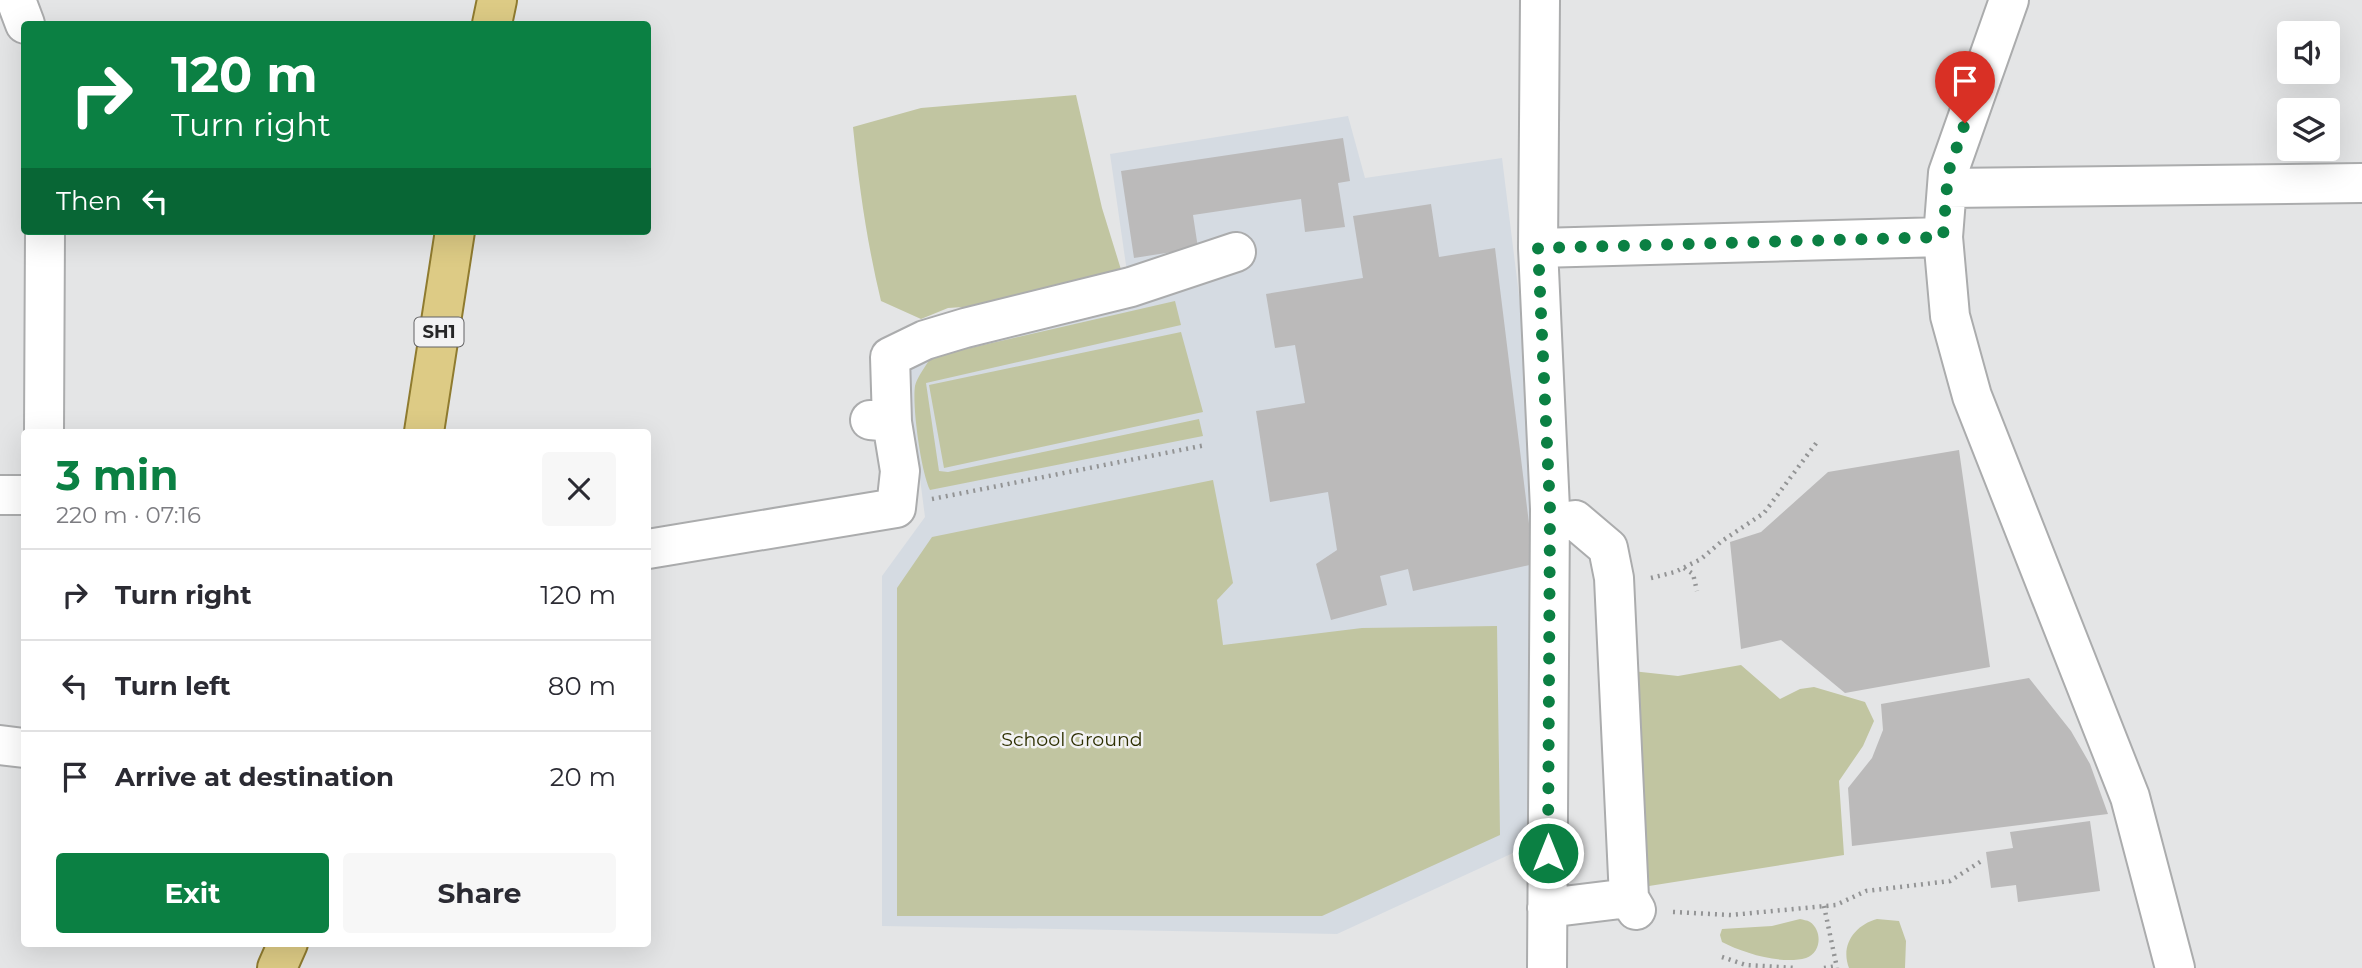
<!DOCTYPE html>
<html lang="en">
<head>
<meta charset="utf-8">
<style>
	body { margin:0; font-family:Montserrat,sans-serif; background:#f7f7f7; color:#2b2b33; height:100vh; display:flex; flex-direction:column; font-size:26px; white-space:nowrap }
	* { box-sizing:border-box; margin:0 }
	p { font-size:23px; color:#7c7c81 }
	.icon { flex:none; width:38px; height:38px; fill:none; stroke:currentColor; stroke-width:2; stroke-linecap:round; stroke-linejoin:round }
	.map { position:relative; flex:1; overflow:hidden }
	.side { position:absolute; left:21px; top:429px; width:630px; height:518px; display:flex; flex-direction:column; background:#fff; border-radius:7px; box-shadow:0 7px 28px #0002 }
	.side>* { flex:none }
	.banner { position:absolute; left:21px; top:21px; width:630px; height:214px; border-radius:7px; box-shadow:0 7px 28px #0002; background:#0b8043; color:#fff; overflow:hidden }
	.fabs { position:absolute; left:2277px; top:21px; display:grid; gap:14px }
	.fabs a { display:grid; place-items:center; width:63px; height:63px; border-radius:7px; background:#fff; box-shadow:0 7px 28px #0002; font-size:35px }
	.pin { position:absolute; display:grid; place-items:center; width:60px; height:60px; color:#fff; margin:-72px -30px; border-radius:50% 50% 50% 0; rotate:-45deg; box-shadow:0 0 7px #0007 }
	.pin .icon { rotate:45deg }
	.me { position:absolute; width:77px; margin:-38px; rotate:0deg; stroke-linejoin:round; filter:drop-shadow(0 0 5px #0008) }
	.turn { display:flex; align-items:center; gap:24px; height:147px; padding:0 35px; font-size:32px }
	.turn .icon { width:91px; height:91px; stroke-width:2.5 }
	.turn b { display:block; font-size:49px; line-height:60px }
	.then { display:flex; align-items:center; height:66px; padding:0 35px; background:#0003; gap:14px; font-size:26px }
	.round { display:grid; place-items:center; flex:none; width:74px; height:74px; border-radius:7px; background:#f7f7f7 }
	.overview { display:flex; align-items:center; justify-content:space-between; height:119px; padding:0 35px }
	h1 { font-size:42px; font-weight:700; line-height:52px; color:#0b8043 }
	.primary-button { display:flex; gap:14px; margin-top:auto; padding:14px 35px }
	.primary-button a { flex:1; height:80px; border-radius:7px; background:#0b8043; color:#fff; font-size:28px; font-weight:700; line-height:80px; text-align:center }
	.primary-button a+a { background:#f7f7f7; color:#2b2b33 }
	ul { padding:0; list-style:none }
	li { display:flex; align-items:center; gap:21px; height:91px; padding:0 35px; border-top:2px solid #e1e1e2 }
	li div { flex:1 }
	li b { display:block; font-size:26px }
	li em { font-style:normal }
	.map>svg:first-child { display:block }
	.built { fill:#d5dbe2 }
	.green { fill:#c1c5a1 }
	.building { fill:#bbbaba }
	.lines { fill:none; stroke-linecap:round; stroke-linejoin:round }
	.street-casing { stroke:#abacad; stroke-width:42 }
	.primary-casing { stroke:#8f7b2f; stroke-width:42 }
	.path { stroke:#939495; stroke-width:4.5; stroke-dasharray:2 5; stroke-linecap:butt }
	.street { stroke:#fff; stroke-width:38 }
	.primary { stroke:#ddcb85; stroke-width:38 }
	.route { stroke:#0b8043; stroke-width:12; stroke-dasharray:0 21.6 }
	.labels { text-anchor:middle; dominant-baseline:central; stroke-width:5; stroke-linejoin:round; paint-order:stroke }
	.shield { fill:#f2f2f3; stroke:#636364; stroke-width:2 }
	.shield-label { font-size:18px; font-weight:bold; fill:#262627 }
	.park-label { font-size:19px; fill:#2d2f01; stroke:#f2f2f3 }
</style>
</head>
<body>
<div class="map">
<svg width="2362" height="968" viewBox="0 0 2362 968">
	<rect width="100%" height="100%" fill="#e4e5e6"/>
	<!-- built -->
	<path class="built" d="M1348 116 1365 178 1502 158 1536 433 1547 585 1526 847 1337 934 882 926V576L925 517 905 363 1127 272 1110 154Z"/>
	<!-- green -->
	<path class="green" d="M1076 95 1102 208 1123 276 993 305 948 308 921 319 881 301C867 243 859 186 853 127L921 108Z
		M1175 301 1181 325 926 383 939 471 948 472 1199 419 1203 436 930 490C921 472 912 406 915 386 917 377 926 366 931 357Z
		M1181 332 1203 412 944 468 929 385Z
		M1213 480 1233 583 1217 600 1223 645 1362 628 1497 626 1500 835 1322 916H897V588L932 537Z
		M1741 665 1780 699 1800 689 1814 687 1865 702 1874 721 1863 746 1839 781 1844 855 1649 886 1635 754 1632 671 1678 676Z
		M1800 919C1803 920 1807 920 1810 922 1823 931 1821 953 1806 958 1782 965 1743 953 1722 942L1720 935 1722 929 1772 926Z
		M1877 919 1899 921 1906 941 1905 968H1849C1840 945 1855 925 1877 919Z"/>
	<!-- building -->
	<path class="building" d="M1343 138 1350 181 1338 183 1345 227 1305 232 1301 199 1193 215 1198 248 1134 258 1121 171Z
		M1431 204 1439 257 1495 248 1534 564 1413 591 1408 569 1380 576 1387 605 1331 620 1316 564 1337 550 1328 492 1270 502 1256 411 1305 403 1295 345 1275 348 1266 294 1363 278 1353 216Z
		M1959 450 1990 667 1845 693 1781 640 1741 649 1730 542 1761 532 1828 472Z
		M2029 678 2071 731 2090 764 2108 814 1852 846 1848 788 1872 758 1883 730 1881 704Z
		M2090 821 2100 891 2018 902 2016 885 1991 888 1986 852 2013 848 2010 832Z"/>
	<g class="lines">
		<defs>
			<path id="street" d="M16 0 25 24
				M1540 0 1538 248 1550 509 1547 968
				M2009 0 1948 173 1943 237 1950 316 1972 396 2130 797 2175 968
				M1947 188 2362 183
				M1538 248 1943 237
				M892 422 890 357 925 340 965 328 1131 287 1236 252
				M44 432 45 231
				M0 495H24
				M1550 523 1575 520 1608 548 1614 578 1629 898
				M648 549 896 508 900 471 892 422 870 420
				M0 745 24 748
				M1547 908 1629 898 1636 910"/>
			<path id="primary" d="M492 24 497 0
				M424 432 455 231
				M277 968 288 943"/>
		</defs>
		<!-- street casing -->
		<use href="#street" class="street-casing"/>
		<!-- primary casing -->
		<use href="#primary" class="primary-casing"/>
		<!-- path -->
		<path class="path" d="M932 499 1206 445
			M1684 568 1693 574 1697 591
			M1651 578 1675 572 1701 559 1722 541 1764 513 1817 442
			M1824 906 1837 968
			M1673 912 1731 915 1836 905 1866 891 1950 881 1983 860
			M1722 957 1746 965 1796 968
			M1824 968 1837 966"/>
		<!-- street -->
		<use href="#street" class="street"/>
		<!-- primary -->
		<use href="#primary" class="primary"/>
	</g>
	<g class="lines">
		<!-- route -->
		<path class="route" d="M1548 853 1550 509 1538 248 1943 237 1948 173 1965 123"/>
	</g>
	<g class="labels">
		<!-- shield labels -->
		<rect class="shield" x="414.5" y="317.5" width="49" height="29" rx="5"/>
		<g class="shield-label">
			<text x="439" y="332">SH1</text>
		</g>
		<!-- park labels -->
		<g class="park-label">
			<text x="1072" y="739">School Ground</text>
		</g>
	</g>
</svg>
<div class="fabs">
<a><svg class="icon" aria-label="sound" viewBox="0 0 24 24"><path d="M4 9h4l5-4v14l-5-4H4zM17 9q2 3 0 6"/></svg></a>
<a><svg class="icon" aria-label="layers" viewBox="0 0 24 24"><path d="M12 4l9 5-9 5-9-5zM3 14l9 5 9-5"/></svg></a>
</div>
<div class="pin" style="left:1965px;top:123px;background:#d93025"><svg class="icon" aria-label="arrive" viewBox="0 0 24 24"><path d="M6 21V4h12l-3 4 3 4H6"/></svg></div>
<svg class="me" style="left:1548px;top:853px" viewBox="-20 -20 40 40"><circle r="17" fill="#0b8043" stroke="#fff" stroke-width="3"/><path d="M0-11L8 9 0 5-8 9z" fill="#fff"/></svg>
<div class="banner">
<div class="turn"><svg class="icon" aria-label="right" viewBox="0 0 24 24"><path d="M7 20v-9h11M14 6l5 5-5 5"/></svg><div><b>120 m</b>Turn right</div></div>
<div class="then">Then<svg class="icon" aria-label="left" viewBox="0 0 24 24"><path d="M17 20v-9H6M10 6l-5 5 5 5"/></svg></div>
</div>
<section class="side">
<div class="overview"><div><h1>3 min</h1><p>220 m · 07:16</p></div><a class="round"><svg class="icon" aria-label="close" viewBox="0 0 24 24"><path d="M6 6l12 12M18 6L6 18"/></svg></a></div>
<ul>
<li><svg class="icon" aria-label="right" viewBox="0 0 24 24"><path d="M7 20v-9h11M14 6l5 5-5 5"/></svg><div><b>Turn right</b></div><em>120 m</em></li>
<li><svg class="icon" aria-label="left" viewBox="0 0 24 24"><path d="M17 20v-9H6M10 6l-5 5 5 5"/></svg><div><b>Turn left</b></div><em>80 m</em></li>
<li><svg class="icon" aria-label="arrive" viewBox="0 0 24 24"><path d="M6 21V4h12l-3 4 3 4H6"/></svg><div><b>Arrive at destination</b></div><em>20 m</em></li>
</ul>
<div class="primary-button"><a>Exit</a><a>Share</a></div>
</section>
</div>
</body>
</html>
